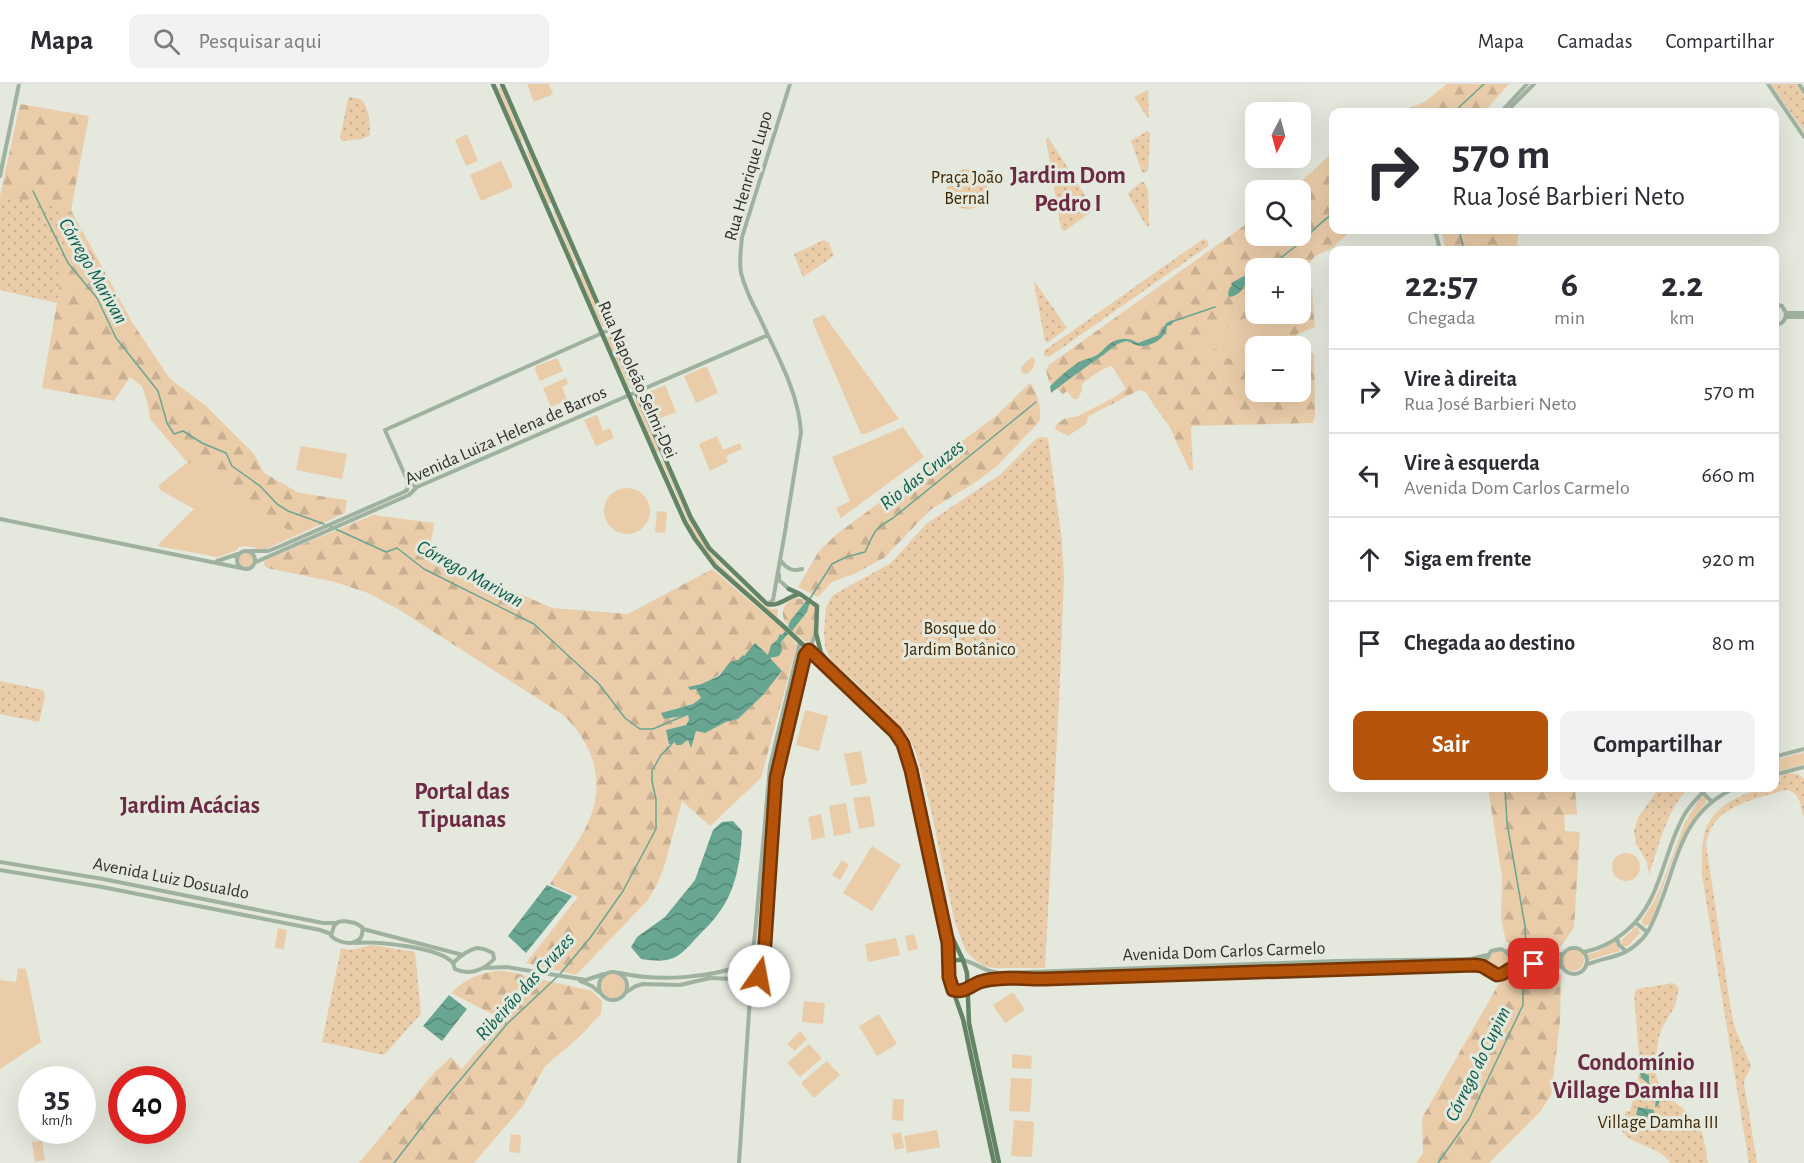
<!DOCTYPE html>
<html lang="pt">
<head>
<meta charset="utf-8">
<style>
	body { margin:0; font-family:"Alegreya Sans",sans-serif; background:#f2f2f3; color:#2b2b33; height:100vh; display:flex; flex-direction:column; font-size:22px; white-space:nowrap }
	* { box-sizing:border-box; margin:0 }
	p { font-size:20px; color:#7c7c81 }
	.icon { flex:none; width:33px; height:33px; fill:none; stroke:currentColor; stroke-width:2; stroke-linecap:round; stroke-linejoin:round }
	.map { position:relative; flex:1; overflow:hidden }
	.sheet { position:absolute; left:1329px; top:162px; width:450px; height:546px; display:flex; flex-direction:column; background:#fff; border-radius:12px; box-shadow:0 6px 24px #0002 }
	.sheet>* { flex:none }
	.banner { position:absolute; left:1329px; top:24px; width:450px; height:126px; border-radius:12px; box-shadow:0 6px 24px #0002; background:#fff; color:#2b2b33; overflow:hidden }
	.needle { width:39px; rotate:186deg }
	.fabs { position:absolute; left:1245px; top:18px; display:grid; gap:12px }
	.fabs a { display:grid; place-items:center; width:66px; height:66px; border-radius:12px; background:#fff; box-shadow:0 6px 24px #0002; font-size:30px }
	.speed { position:absolute; left:18px; top:982px; display:flex; gap:12px; font-size:30px; font-weight:700; text-align:center }
	.speed>* { display:grid; place-content:center; width:78px; height:78px; border-radius:50%; background:#fff; box-shadow:0 6px 24px #0002; line-height:1 }
	.speed small { font-size:15px; font-weight:400 }
	.speed .limit { border:9px solid #d22; background:#fff; color:#111 }
	.pin { position:absolute; display:grid; place-items:center; width:51px; height:51px; color:#fff; margin:-26px; border-radius:12px; box-shadow:0 3px 9px #0006 }
	.me { position:absolute; width:66px; margin:-33px; rotate:12deg; stroke-linejoin:round; filter:drop-shadow(0 0 4px #0008) }
	.turn { display:flex; align-items:center; gap:21px; height:126px; padding:0 24px; font-size:27px }
	.turn .icon { width:78px; height:78px; stroke-width:2.5 }
	.turn b { display:block; font-size:42px; line-height:51px }
	.eta { display:flex; justify-content:space-evenly; align-items:center; height:102px; text-align:center }
	.eta b { font-size:36px; font-weight:700; line-height:42px }
	.primary-button { display:flex; gap:12px; margin-top:auto; padding:12px 24px }
	.primary-button a { flex:1; height:69px; border-radius:12px; background:#b45309; color:#fff; font-size:24px; font-weight:700; line-height:69px; text-align:center }
	.primary-button a+a { background:#f2f2f3; color:#2b2b33 }
	ul { padding:0; list-style:none }
	li { display:flex; align-items:center; gap:18px; height:84px; padding:0 24px; border-top:2px solid #e1e1e2 }
	li div { flex:1 }
	li b { display:block; font-size:22px }
	li em { font-style:normal }
	header { display:flex; align-items:center; gap:36px; box-sizing:border-box; height:84px; padding:0 30px; background:#fff; border-bottom:2px solid #e1e1e2 }
	header strong { font-size:28px }
	nav { display:flex; gap:33px; margin-inline-start:auto; font-size:21px }
	.search { width:420px; height:54px; background:#f2f2f3; display:flex; align-items:center; gap:15px; box-sizing:border-box; padding:0 21px; border-radius:12px; color:#7c7c81; font-size:22px }
	.map>svg:first-child { display:block }
	.green { fill:#eacca9 }
	.forest { fill:url(#forest-firs); fill-rule:evenodd }
	.park { fill:url(#park-dots) }
	.water { fill:url(#water-waves) }
	.lines { fill:none; stroke-linecap:round; stroke-linejoin:round }
	.stream { stroke:#68a692; stroke-width:1.5 }
	.minor { stroke:#9fb2a0; stroke-width:4 }
	.major { stroke:#638566; stroke-width:4.5 }
	.route-casing { stroke:#753606; stroke-width:15 }
	.route { stroke:#b45309; stroke-width:10 }
	.labels { text-anchor:middle; dominant-baseline:central; stroke-width:6; stroke-linejoin:round; paint-order:stroke }
	.street-label { font-size:18px; fill:#2f312c; stroke:#e4e8dd }
	.park-label { font-size:18px; fill:#3f2601; stroke:#e4e8dd }
	.water-label { font-size:20px; font-style:italic; fill:#095f4b; stroke:#e4e8dd }
	.district-label { font-size:24px; font-weight:bold; fill:#6d2a45; stroke:#e4e8dd }
</style>
</head>
<body>
<header>
<strong>Mapa</strong>
<div class="search"><svg class="icon" aria-label="search" viewBox="0 0 24 24"><circle cx="10" cy="10" r="6"/><path d="M15 15l6 6"/></svg>Pesquisar aqui</div>
<nav><a>Mapa</a><a>Camadas</a><a>Compartilhar</a></nav>
</header>
<div class="map">
<svg width="1804" height="1079" viewBox="0 0 1804 1079">
	<defs>
		<pattern id="forest-firs" width="22" height="20" patternUnits="userSpaceOnUse" patternTransform="scale(1.5)"><rect width="22" height="20" fill="#eacca9"/><path d="M5 1l3.5 6h-7zM16 11l3.5 6h-7z" fill="#c9b092"/></pattern>
		<pattern id="park-dots" width="8" height="8" patternUnits="userSpaceOnUse" patternTransform="scale(1.5)"><rect width="8" height="8" fill="#eacca9"/><path d="M2 2h.1M6 6h.1" fill="none" stroke="#c9b092" stroke-width="1.8" stroke-linecap="round"/></pattern>
		<pattern id="water-waves" width="16" height="10" patternUnits="userSpaceOnUse" patternTransform="scale(1.5)"><rect width="16" height="10" fill="#68a692"/><path d="M0 5q4-4 8 0t8 0" fill="none" stroke="#568877"/></pattern>
	</defs>
	<rect width="100%" height="100%" fill="#e4e8dd"/>
	<!-- green -->
	<path class="green" d="M527 0H549L553 10 534 18Z
		M498 4H500L502 7 523 57H520Z
		M467 50 478 77 466 82 455 56Z
		M526 66H528L551 118 550 120 548 119Z
		M501 77 513 103 481 117 470 91Z
		M553 127 555 128 577 181 574 180Z
		M579 190 583 191 604 240V243H602Z
		M1255 225 1256 230H1274V246L1277 252 1274 260H1251L1248 273 1239 278 1225 273 1218 264 1202 268 1195 260 1248 233Z
		M824 231 899 335 865 350H861L813 239V235Z
		M607 252 610 254 631 305 629 304 607 255Z
		M1032 273 1035 276 1033 284 1027 290 1022 289 1021 283Z
		M557 274 563 287 540 297 535 286 536 282Z
		M705 283H707L718 309 696 319 684 292Z
		M566 294 568 300 562 303 567 316 551 323 543 304Z
		M665 301 676 328 654 337 643 312 644 310Z
		M634 314 637 316 659 368H656Z
		M597 331 603 347 610 344 614 354 596 362 584 336Z
		M903 343 924 373 841 434 836 424 850 417 832 373Z
		M717 352 723 366 740 359 742 365 726 372 728 378 710 387 699 360Z
		M301 362 347 370 342 395 296 386Z
		M661 376 663 377C676 406 688 435 705 462 720 484 745 504 765 522L771 525H778L777 535 767 528 715 478 695 452Z
		M188 378C221 397 268 424 293 453L263 466 247 462 239 463 235 467 218 473 157 462 194 425 160 406 158 402Z
		M604 427a23 23 0 1 1 46 0a23 23 0 1 1-46 0Z
		M657 427 667 428 665 449 655 448Z
		M239 476a7 7 0 1 1 14 0a7 7 0 1 1-14 0Z
		M805 626 828 632 819 667 796 661Z
		M861 667 867 699 851 702 844 670Z
		M1804 668V680L1775 688V676Z
		M870 712 875 742 859 745 853 714Z
		M1703 713 1705 714 1706 719C1675 751 1666 799 1650 840L1644 842 1642 839V836L1653 819 1661 802 1685 738 1700 714Z
		M846 719 851 749 834 752 829 722Z
		M821 730 825 753 812 756 808 733Z
		M872 762 901 781 872 827 843 809Z
		M1612 783a14 14 0 1 1 28 0a14 14 0 1 1-28 0Z
		M842 776 849 781 840 796 832 791Z
		M1633 843 1638 844 1640 849 1628 862H1622L1621 856 1632 847Z
		M278 844 287 846 284 865 275 864Z
		M914 850 918 865 908 867 905 852Z
		M896 854 900 871 868 878 865 860Z
		M1615 857 1620 867 1589 876 1588 870 1597 868Z
		M1562 876a11 11 0 1 1 22 0a11 11 0 1 1-22 0Z
		M1488 878a11 11 0 1 1 22 0a11 11 0 1 1-22 0Z
		M18 884 26 885 41 958 0 985V896L16 898Z
		M601 902a12 12 0 1 1 24 0a12 12 0 1 1-24 0Z
		M1013 908 1025 926 1005 939 993 921Z
		M804 917 825 919 823 940 802 938Z
		M879 930 897 960 877 972 859 942Z
		M800 947 807 955 795 967 787 960Z
		M809 960 822 974 800 993 787 979Z
		M1012 970 1032 972 1031 985 1012 984Z
		M827 977 840 991 814 1014 801 999Z
		M1011 994 1032 995 1030 1028 1009 1027Z
		M893 1015H904L903 1037 892 1036Z
		M1014 1036 1034 1038 1032 1073 1011 1072Z
		M937 1046 940 1063 907 1069 904 1052Z
		M901 1048 904 1064 895 1066 892 1050Z
		M511 1050 521 1051 520 1069 509 1068Z
		M42 1057 45 1076 35 1078 32 1058Z"/>
	<!-- forest -->
	<path class="forest" d="M1447 0H1509L1484 28H1401L1426 17Z
		M20 20 89 32 71 126 132 238 170 295 206 322 254 370 264 389 299 409 347 416 345 429 293 453 287 446 249 417 186 377 150 335 147 317 142 302 130 293 114 317 42 304 57 219 39 214 0 112Z
		M1333 68 1334 146H1351L1334 163 1315 172 1301 190 1300 184H1256L1255 225 1248 233 1196 260 1202 268 1218 264 1225 273 1239 278 1248 273 1251 260 1260 254 1274 260 1277 252 1274 246V230H1300L1301 195 1310 199C1314 213 1313 228 1315 243L1297 250 1294 258 1299 262 1304 258 1310 265 1307 269H1314L1315 332 1313 339 1193 342 1191 344 1193 386 1190 387 1168 340 1155 323 1146 308 1139 306 1089 332 1086 340 1068 352 1055 345 1057 340 1064 335 1078 332 1115 313 1126 305 1112 282C1100 285 1092 292 1082 300V306L1078 315H1073L1067 307 1063 310 1049 298 1046 286 1049 281 1255 134 1256 152H1300V106H1292ZM1256 262H1300V308H1256Z
		M1441 146H1519L1516 166H1446Z
		M1030 299C1037 307 1043 328 1039 338L997 382 976 398 930 426 884 474 856 489 832 498 818 513 798 503 819 467 837 450 996 332Z
		M373 431 434 439 429 470 552 524 628 530 712 485 785 547 775 558 768 572 755 559C751 567 745 571 738 576 719 591 713 597 689 603L696 605 702 614 693 620 674 625 664 635 688 630 689 636 686 641 666 646 675 658 688 656 691 663 696 647 705 649 726 638 738 635 762 612 782 587 770 574 782 567 781 558 788 550 797 561 761 694 710 742 682 717 664 783 657 800 648 816 576 891 526 879 578 813 550 800C564 778 581 756 591 732 605 694 591 656 562 630L398 525 368 509 335 498 267 484 264 481 265 476Z
		M796 514 807 516 790 537 788 542C779 532 782 518 796 514Z
		M810 518 816 522 817 532 813 556 806 558 792 547 807 528Z
		M1488 704H1575L1577 730 1564 731 1565 747 1580 748 1574 843 1563 860 1557 865 1544 867H1522L1506 857 1501 835 1502 793Z
		M1531 883 1555 885 1561 891 1560 938 1551 1011 1540 1028 1489 1079H1416L1423 1069 1422 1034 1501 896 1517 887Z
		M496 887H506L592 907 602 917 601 930 578 954 545 982 523 1022 474 1079H359L433 990 451 973 462 985 504 936 451 909C464 896 477 890 496 887Z"/>
	<!-- park -->
	<path class="park" d="M1771 0H1796L1804 12V48Z
		M1148 6 1149 33 1148 34 1134 13Z
		M350 13C351 13 360 15 360 15 369 21 370 41 370 51L362 55 342 57 340 54 348 15Z
		M1147 47 1150 49 1148 87 1145 89 1142 88 1131 57Z
		M1048 53 1093 124 1092 127 1065 147 1061 145 1046 55Z
		M947 105a20 20 0 1 1 40 0a20 20 0 1 1-40 0Z
		M1141 98H1144L1148 106 1149 142 1147 143 1128 111 1129 108Z
		M0 112 71 126 57 219 0 206Z
		M1203 155 1208 157V162L1049 273 1044 272V267L1048 264Z
		M824 156 829 159 834 172 803 193 794 170Z
		M1035 198 1067 244 1047 259 1045 257 1034 199Z
		M1042 353 1048 354 1062 458 1064 494 1059 617 1045 884H994L984 882 976 877 966 867 955 839 929 717 916 669 910 655 900 643 867 609 830 575 825 563 824 547 826 523 833 511 891 479 926 440 1001 390 1036 355Z
		M0 597 43 606 45 613 39 638 0 630Z
		M1787 689 1798 690 1804 694V733C1799 721 1802 708 1785 706 1754 716 1712 721 1706 760L1731 926 1735 944 1751 982C1750 989 1744 992 1744 999L1757 1079H1749L1702 791C1702 778 1701 764 1704 752 1710 721 1746 706 1774 704L1776 694Z
		M1659 704H1688C1666 728 1659 761 1649 791L1647 778 1636 760 1634 747 1638 734Z
		M372 861 415 868 421 930 384 971 322 958 341 864 351 866Z
		M1673 899 1679 904 1675 922 1662 944 1659 953 1656 971 1653 972C1654 988 1658 1000 1666 1014L1669 1012C1677 1021 1687 1027 1695 1036 1705 1048 1705 1065 1708 1079H1670C1659 1060 1628 1062 1621 1045L1626 1027H1630L1633 1015 1630 1014 1634 999H1637L1639 987 1637 986 1639 970 1634 910 1637 905Z"/>
	<!-- water -->
	<path class="water" d="M1248 190 1255 197 1248 195C1244 204 1240 211 1230 213L1228 211 1229 205 1232 201 1231 199Z
		M1175 236 1171 241 1167 242C1167 254 1152 262 1141 262 1136 262 1131 258 1126 257 1114 261 1114 262 1106 269 1087 282 1069 295 1051 309L1050 302C1059 294 1069 284 1079 278 1085 275 1092 274 1097 271 1102 268 1104 264 1108 261 1118 253 1128 253 1138 259L1159 251C1165 243 1164 237 1175 236Z
		M807 516 810 518 807 528 792 547 788 543 790 537Z
		M785 547 788 550 781 558 782 567 779 572 770 574 782 587 762 612 738 635 726 638 705 649 696 647 691 664 688 656 681 661H676L675 658 671 661 669 660 666 646 686 641 689 636 688 631 664 635 661 629 693 620 701 614 696 605 690 606 688 603 701 600 719 592 730 578 738 576 743 571 744 572 755 559 768 571 771 561 777 556 780 550 782 551Z
		M733 737 742 747C741 775 736 807 718 830 713 837 706 844 700 850 678 874 674 880 641 875L631 863 637 853 665 833 695 796 713 746 722 738Z
		M547 801 572 812 526 869 508 852Z
		M449 911 467 925 442 957 423 942Z
		M1643 984 1645 990 1649 991V999L1661 1014 1658 1022 1655 1023 1656 1015 1653 1007 1644 1005V1003L1648 1002V999L1641 994 1640 988Z
		M1638 1023 1654 1026 1652 1034 1636 1031Z"/>
	<g class="lines">
		<!-- stream -->
		<path class="stream" d="M1454 28 1484 0
			M33 107 68 179 97 214 116 254 158 307 167 339 174 350 183 347 202 359 226 369 232 382 260 402 277 420 288 427 324 440
			M1459 146 1464 166
			M1271 184C1278 175 1287 169 1296 162 1309 151 1320 138 1334 129
			M1174 237 1215 223
			M329 442 386 468 397 464 424 485 534 540 599 600 625 634 640 645H653L688 630
			M809 516 832 480 846 473 865 468C875 447 873 446 893 434L1036 318
			M1505 704 1507 739 1525 842 1526 866
			M560 890 590 854 623 807 656 745V715L652 697V687L661 671 671 661
			M394 1079 435 1026 507 940 557 893
			M1438 1079 1469 1035 1523 921V887"/>
		<!-- minor -->
		<path class="minor" d="M1768 0 1804 53
			M1799 0 1804 8
			M1501 28 1527 0
			M1502 28 1509 25 1534 0
			M0 92 19 0
			M1435 146 1440 166
			M1774 220 1782 222 1786 229C1786 236 1782 241 1774 241
			M1787 229H1804
			M1786 233H1804
			M417 403 408 398 385 346 609 246
			M0 435 241 484
			M786 441 801 348C798 306 776 270 759 232 752 219 745 204 741 189 739 178 741 164 742 153L790 0
			M237 476a9 9 0 1 1 18 0a9 9 0 1 1-18 0Z
			M250 467H268L281 462 404 408 407 406 408 399
			M217 477 238 470
			M781 477C787 485 793 488 802 485
			M256 478 409 411 417 403 768 251
			M779 490V496L789 505
			M768 520 773 516 786 442
			M1774 673 1804 665
			M1774 691 1804 683
			M1702 708 1711 717
			M0 778 103 795 323 839H336
			M0 786 102 803 320 846 331 850
			M344 837 355 839 362 843C366 863 342 862 331 852L334 842 338 838Z
			M1636 839 1647 848
			M363 845 463 871
			M1617 854 1619 861 1626 867
			M355 859C376 857 440 863 453 879
			M1561 877a13 13 0 1 1 26 0a13 13 0 1 1-26 0Z
			M477 864 484 865 493 869 494 875C484 886 469 892 455 885L453 879C460 872 468 866 477 864Z
			M1508 867 1534 874 1562 870
			M1584 868C1600 865 1613 858 1625 848 1663 817 1662 767 1686 728 1692 719 1700 711 1708 704
			M963 876C976 879 985 888 999 889L1337 877 1471 875 1487 871
			M747 879 755 880 760 884
			M1586 881C1607 872 1622 875 1640 857 1650 848 1655 833 1660 820 1679 772 1682 728 1735 704
			M485 884 507 883 586 896 604 890
			M1511 884 1534 880 1562 883
			M599 902a14 14 0 1 1 28 0a14 14 0 1 1-28 0Z
			M620 889C659 898 709 894 747 880
			M580 897 592 902 599 908
			M969 904 979 898 1009 895H1044L1475 881C1489 884 1498 897 1510 885 1514 875 1510 869 1501 865L1491 867 1486 876 1488 885
			M626 908 636 902 643 900 680 901 710 894 756 896
			M750 912 745 888 753 866 755 850 770 682 800 558
			M739 1079 750 913 764 874 776 694 805 571 809 566 816 549"/>
		<!-- major -->
		<path class="major" d="M493 0 656 373 685 438 695 455 715 482 782 541 883 636C899 652 905 663 911 686L948 859 950 898 963 935 994 1079
			M502 0 691 434 709 464 767 520C780 523 788 512 800 510L817 522 816 549 821 569 831 581 898 645 910 666 916 685 951 851 963 876 967 889 969 939 999 1079
			M789 505 800 510
			M949 882 956 876H963
			M953 906 961 907 969 904"/>
	</g>
	<g class="lines">
		<defs>
			<path id="route" d="M759 892 764 874 776 694 805 571 809 566 895 648 903 660 911 686 948 859 949 893 953 906C965 909 969 902 980 898 997 892 1025 895 1044 895L1475 881 1482 882 1497 891 1502 890 1510 885 1534 880"/>
		</defs>
		<!-- route casing -->
		<use href="#route" class="route-casing"/>
		<!-- route -->
		<use href="#route" class="route"/>
	</g>
	<g class="labels">
		<!-- street labels -->
		<g class="street-label">
			<text transform="translate(749 92) rotate(-74)">Rua Henrique Lupo</text>
			<text transform="translate(637 296) rotate(66)">Rua Napoleão Selmi-Dei</text>
			<text transform="translate(506 352) rotate(-24)">Avenida Luiza Helena de Barros</text>
			<text transform="translate(171 795) rotate(11)">Avenida Luiz Dosualdo</text>
			<text transform="translate(1224 868) rotate(-2)">Avenida Dom Carlos Carmelo</text>
		</g>
		<!-- park labels -->
		<g class="park-label">
			<text x="967" y="94">Praça João<tspan x="967" dy="21">Bernal</tspan></text>
			<text x="960" y="545">Bosque do<tspan x="960" dy="21">Jardim Botânico</tspan></text>
			<text x="1658" y="1039">Village Damha III</text>
		</g>
		<!-- water labels -->
		<g class="water-label">
			<text transform="translate(93 187) rotate(60)">Córrego Marivan</text>
			<text transform="translate(922 391) rotate(-38)">Rio das Cruzes</text>
			<text transform="translate(470 490) rotate(29)">Córrego Marivan</text>
			<text transform="translate(525 903) rotate(-48)">Ribeirão das Cruzes</text>
			<text transform="translate(1478 980) rotate(-64)">Córrego do Cupim</text>
		</g>
		<!-- district labels -->
		<g class="district-label">
			<text x="1068" y="92">Jardim Dom<tspan x="1068" dy="28">Pedro I</tspan></text>
			<text x="462" y="708">Portal das<tspan x="462" dy="28">Tipuanas</tspan></text>
			<text x="190" y="722">Jardim Acácias</text>
			<text x="1636" y="979">Condomínio<tspan x="1636" dy="28">Village Damha III</tspan></text>
		</g>
	</g>
</svg>
<div class="fabs">
<a><svg class="needle" viewBox="-14 -14 28 28"><path d="M0-13l5 13h-10z" fill="#e53935"/><path d="M0 13l5-13h-10z" fill="#7c7c81"/></svg></a>
<a><svg class="icon" aria-label="search" viewBox="0 0 24 24"><circle cx="10" cy="10" r="6"/><path d="M15 15l6 6"/></svg></a>
<a>+</a>
<a>−</a>
</div>
<div class="speed"><div>35<small>km/h</small></div><div class="limit">40</div></div>
<div class="pin" style="left:1534px;top:880px;background:#d93025"><svg class="icon" aria-label="arrive" viewBox="0 0 24 24"><path d="M6 21V4h12l-3 4 3 4H6"/></svg></div>
<svg class="me" style="left:759px;top:892px" viewBox="-20 -20 40 40"><circle r="19" fill="#fff"/><path d="M0-13L10 11 0 6-10 11z" fill="#b45309"/></svg>
<div class="banner">
<div class="turn"><svg class="icon" aria-label="right" viewBox="0 0 24 24"><path d="M7 20v-9h11M14 6l5 5-5 5"/></svg><div><b>570 m</b>Rua José Barbieri Neto</div></div>
</div>
<section class="sheet">
<div class="eta">
<div><b>22:57</b><p>Chegada</p></div>
<div><b>6</b><p>min</p></div>
<div><b>2.2</b><p>km</p></div>
</div>
<ul>
<li><svg class="icon" aria-label="right" viewBox="0 0 24 24"><path d="M7 20v-9h11M14 6l5 5-5 5"/></svg><div><b>Vire à direita</b><p>Rua José Barbieri Neto</p></div><em>570 m</em></li>
<li><svg class="icon" aria-label="left" viewBox="0 0 24 24"><path d="M17 20v-9H6M10 6l-5 5 5 5"/></svg><div><b>Vire à esquerda</b><p>Avenida Dom Carlos Carmelo</p></div><em>660 m</em></li>
<li><svg class="icon" aria-label="ahead" viewBox="0 0 24 24"><path d="M12 20V5M6 11l6-6 6 6"/></svg><div><b>Siga em frente</b></div><em>920 m</em></li>
<li><svg class="icon" aria-label="arrive" viewBox="0 0 24 24"><path d="M6 21V4h12l-3 4 3 4H6"/></svg><div><b>Chegada ao destino</b></div><em>80 m</em></li>
</ul>
<div class="primary-button"><a>Sair</a><a>Compartilhar</a></div>
</section>
</div>
</body>
</html>
